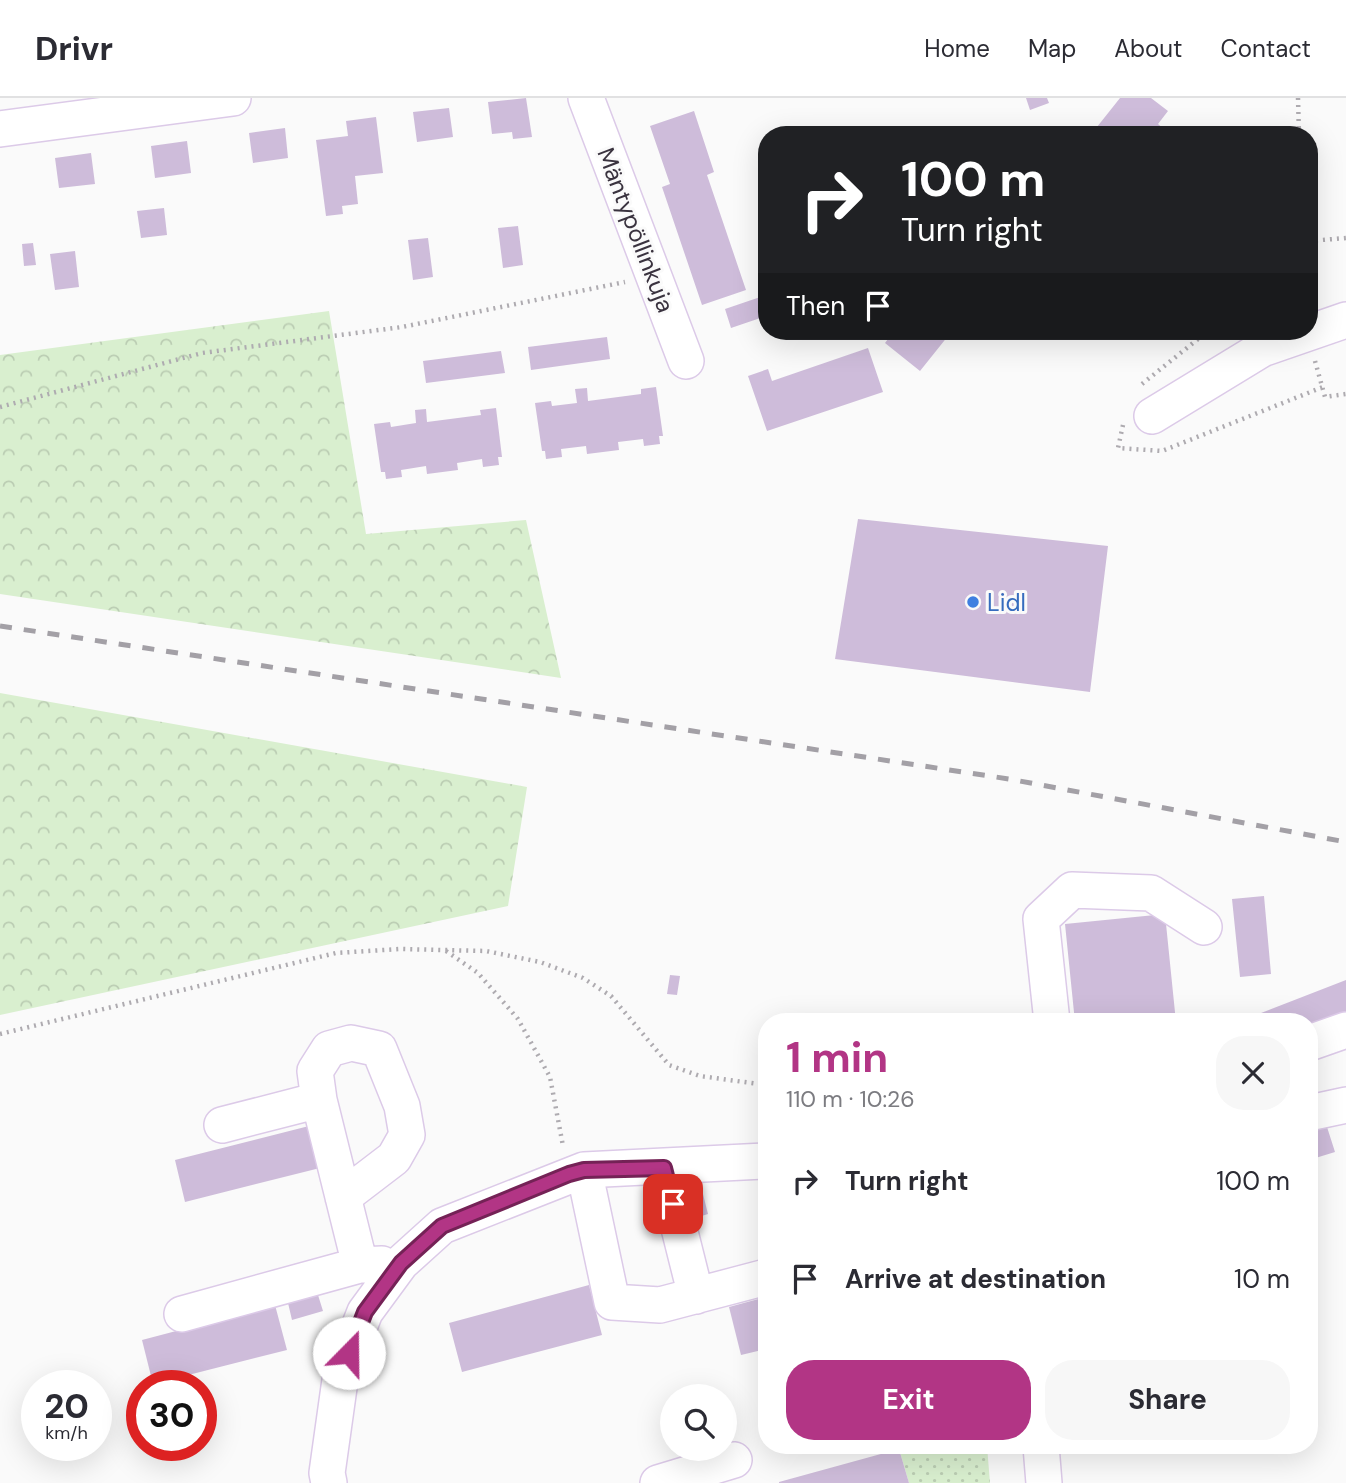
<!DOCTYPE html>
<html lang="en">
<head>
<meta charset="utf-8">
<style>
	body { margin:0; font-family:"DM Sans",sans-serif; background:#f7f7f7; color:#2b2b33; height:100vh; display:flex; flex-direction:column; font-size:26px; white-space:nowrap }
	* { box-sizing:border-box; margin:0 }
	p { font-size:23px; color:#7c7c81 }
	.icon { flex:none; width:38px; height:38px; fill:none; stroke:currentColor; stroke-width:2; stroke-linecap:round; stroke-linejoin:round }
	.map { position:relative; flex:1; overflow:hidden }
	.details { position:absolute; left:758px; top:915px; width:560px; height:441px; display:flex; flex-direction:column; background:#fff; border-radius:28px; box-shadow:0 7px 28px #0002 }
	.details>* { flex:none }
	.hud { position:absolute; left:758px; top:28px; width:560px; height:214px; border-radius:28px; box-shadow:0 7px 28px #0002; background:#202124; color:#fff; overflow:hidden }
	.fabs { position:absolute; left:660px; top:1286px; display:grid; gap:14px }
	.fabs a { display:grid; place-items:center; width:77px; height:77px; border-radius:50%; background:#fff; box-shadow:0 7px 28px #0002; font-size:35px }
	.speed { position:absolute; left:21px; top:1272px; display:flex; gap:14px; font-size:35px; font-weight:700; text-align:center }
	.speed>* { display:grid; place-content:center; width:91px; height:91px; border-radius:50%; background:#fff; box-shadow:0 7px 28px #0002; line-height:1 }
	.speed small { font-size:18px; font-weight:400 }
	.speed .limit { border:10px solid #d22; background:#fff; color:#111 }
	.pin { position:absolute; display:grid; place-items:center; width:60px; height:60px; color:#fff; margin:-30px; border-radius:14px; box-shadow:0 4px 10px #0006 }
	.me { position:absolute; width:77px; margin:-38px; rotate:22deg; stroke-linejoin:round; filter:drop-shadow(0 0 5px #0008) }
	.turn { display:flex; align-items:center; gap:24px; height:147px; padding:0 28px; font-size:32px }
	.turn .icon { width:91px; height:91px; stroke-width:2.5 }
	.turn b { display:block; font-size:49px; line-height:60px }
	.then { display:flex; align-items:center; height:66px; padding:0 28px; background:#0003; gap:14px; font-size:26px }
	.round { display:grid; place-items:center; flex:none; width:74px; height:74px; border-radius:28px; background:#f7f7f7 }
	.overview { display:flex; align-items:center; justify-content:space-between; height:119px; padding:0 28px }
	h1 { font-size:42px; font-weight:700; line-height:52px; color:#b23585 }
	.primary-button { display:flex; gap:14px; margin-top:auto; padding:14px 28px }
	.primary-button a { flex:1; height:80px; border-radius:28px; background:#b23585; color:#fff; font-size:28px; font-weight:700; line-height:80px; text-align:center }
	.primary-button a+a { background:#f7f7f7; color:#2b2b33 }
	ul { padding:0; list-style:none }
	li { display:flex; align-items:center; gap:21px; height:98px; padding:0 28px }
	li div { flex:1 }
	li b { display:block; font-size:26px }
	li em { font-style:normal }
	header { display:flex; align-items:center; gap:42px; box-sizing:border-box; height:98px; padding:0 35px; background:#fff; border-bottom:2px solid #e1e1e2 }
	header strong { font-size:33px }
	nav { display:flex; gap:38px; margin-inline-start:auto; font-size:24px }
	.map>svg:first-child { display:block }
	.forest { fill:url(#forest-crowns) }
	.park { fill:url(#park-dots) }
	.building { fill:#cebcda }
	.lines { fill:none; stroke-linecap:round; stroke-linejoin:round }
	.minor-casing { stroke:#dccae8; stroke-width:38 }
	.path { stroke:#aeabb0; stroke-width:4.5; stroke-dasharray:2 5; stroke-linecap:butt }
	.minor { stroke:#fff; stroke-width:35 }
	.rail { stroke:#a3a0a6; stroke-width:5; stroke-dasharray:12 12; stroke-linecap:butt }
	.route-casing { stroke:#742256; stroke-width:18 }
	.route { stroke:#b23585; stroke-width:12 }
	.shop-dot { fill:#3f7fe0; stroke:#fafafa; stroke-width:2.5 }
	.labels { text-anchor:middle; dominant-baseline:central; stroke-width:6; stroke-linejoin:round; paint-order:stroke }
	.street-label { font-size:24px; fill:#3a333f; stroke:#fafafa }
	.shop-label { font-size:24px; fill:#366cbe; stroke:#fafafa; text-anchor:start }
</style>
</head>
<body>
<header>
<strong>Drivr</strong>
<nav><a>Home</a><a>Map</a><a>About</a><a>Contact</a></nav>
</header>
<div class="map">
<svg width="1346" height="1385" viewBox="0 0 1346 1385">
	<defs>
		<pattern id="forest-crowns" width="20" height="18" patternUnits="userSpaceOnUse" patternTransform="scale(1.75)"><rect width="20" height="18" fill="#d9efcf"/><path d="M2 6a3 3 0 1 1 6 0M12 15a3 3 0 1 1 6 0" fill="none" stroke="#bbcdb3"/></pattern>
		<pattern id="park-dots" width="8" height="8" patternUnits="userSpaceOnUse" patternTransform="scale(1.75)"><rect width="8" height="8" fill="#d9efcf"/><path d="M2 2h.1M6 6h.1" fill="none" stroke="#bbcdb3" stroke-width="1.8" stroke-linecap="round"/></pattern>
	</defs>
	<rect width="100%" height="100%" fill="#fafafa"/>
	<!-- forest -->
	<path class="forest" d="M329 213 366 436 526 422 561 580 0 496V257Z
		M0 595 527 689 508 808 0 917Z"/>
	<!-- park -->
	<path class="park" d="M912 1348H987L990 1385H909L899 1351Z"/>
	<!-- building -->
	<path class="building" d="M526 0 532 39 513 41 512 34 492 36 488 4Z
		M1026 0H1047L1049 5 1030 12Z
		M1120 0H1151L1168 13 1158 26 1164 31 1159 37 1093 34Z
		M449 10 453 39 417 44 413 14Z
		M694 13 714 74 707 77 746 192 702 207 662 89 670 86 650 28Z
		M376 19 383 75 355 78 358 106 342 108 343 116 326 118 316 42 348 38 346 23Z
		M285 30 288 60 253 65 249 35Z
		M187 43 191 75 155 80 151 48Z
		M91 55 95 86 59 90 55 60Z
		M164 110 167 137 141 140 137 113Z
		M518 128 523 167 503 170 498 130Z
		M428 140 433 179 413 182 408 142Z
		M33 145 36 167 24 168 22 146Z
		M75 153 79 189 55 192 50 156Z
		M766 197V218L731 230 725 211Z
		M894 233H952L920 273 885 245Z
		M607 239 610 261 531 272 528 249Z
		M868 250 883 294 767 333 748 278 768 271 772 283Z
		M501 253 505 275 426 285 423 263Z
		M656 289 663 338H659L660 346 644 348 643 341 618 344 619 352 587 356 586 348 561 351 562 359 546 361 545 353H542L535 305 551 303 552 308 577 305 575 291 587 290 588 303 641 296V291Z
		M496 310 502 359H498L499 367 483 369 482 361 457 365 458 372 427 376 426 368 401 372 402 379 386 381 385 374H381L374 326 390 324 391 329 416 325 415 312 426 311 427 324 481 317 480 312Z
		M858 421 1108 448 1090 594 835 561Z
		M1264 798 1271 876 1240 879 1232 801Z
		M1165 816 1176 924H1075L1065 826Z
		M670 877 680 878 677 897 667 896Z
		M1346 882V913L1309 927V924H1238Z
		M309 1028 320 1070 185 1104 175 1062Z
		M1327 1029 1335 1054 1309 1062V1035Z
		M702 1092 708 1116 692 1121 686 1097Z
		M589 1187 602 1237 462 1274 449 1225Z
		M318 1197 323 1213 292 1222 288 1205Z
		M766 1199V1251L741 1257 729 1209Z
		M275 1207 287 1252 153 1286 142 1242Z
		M899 1351 909 1385H779V1384Z"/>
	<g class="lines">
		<defs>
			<path id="minor" d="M586 0 686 263
				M0 31 233 0
				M1152 318 1262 251 1346 222
				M1052 924 1041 821 1072 792 1151 795 1204 829
				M1309 945 1346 932
				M319 1002 315 973 329 951 351 945 379 951 402 1008 407 1037 394 1060 343 1099
				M1309 1015 1346 1007
				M222 1027 319 1002 360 1167
				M664 1070 696 1198
				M584 1072 612 1204 660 1207 766 1179
				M182 1216 360 1167 382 1166
				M1041 1348 1044 1385
				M329 1385 327 1375 341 1275 365 1214 401 1165 442 1128 584 1072 766 1063
				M658 1385 734 1362"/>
		</defs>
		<!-- minor casing -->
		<use href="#minor" class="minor-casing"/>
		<!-- path -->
		<path class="path" d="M1298 0 1299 37
			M1309 143 1346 140
			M1315 263 1325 299 1346 296
			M1142 286 1208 233
			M0 309 202 255 402 229 625 184
			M1123 327 1118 350 1162 353 1323 289
			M446 853 478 875 518 921 550 979 563 1048
			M0 936 336 855 400 851 486 853 540 864 583 880 611 898 669 967 700 978 766 987"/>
		<!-- minor -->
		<use href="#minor" class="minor"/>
		<!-- rail -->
		<path class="rail" d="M0 528 1009 681 1346 744"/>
	</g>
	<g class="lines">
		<defs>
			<path id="route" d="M349 1255 365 1214 401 1165 442 1128 569 1076 584 1072 664 1070 673 1106"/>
		</defs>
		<!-- route casing -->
		<use href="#route" class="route-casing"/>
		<!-- route -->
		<use href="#route" class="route"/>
	</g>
	<!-- markers -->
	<circle class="shop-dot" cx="973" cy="504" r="7"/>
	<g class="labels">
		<!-- street labels -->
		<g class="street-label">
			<text transform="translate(636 132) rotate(69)">Mäntypöllinkuja</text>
		</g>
		<!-- shop labels -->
		<g class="shop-label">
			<text x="987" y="504">Lidl</text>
		</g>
	</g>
</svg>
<div class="fabs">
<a><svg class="icon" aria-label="search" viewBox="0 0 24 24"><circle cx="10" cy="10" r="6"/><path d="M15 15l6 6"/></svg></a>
</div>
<div class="speed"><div>20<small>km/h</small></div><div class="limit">30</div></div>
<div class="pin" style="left:673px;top:1106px;background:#d93025"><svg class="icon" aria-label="arrive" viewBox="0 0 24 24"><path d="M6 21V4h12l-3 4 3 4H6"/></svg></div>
<svg class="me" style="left:349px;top:1255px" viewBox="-20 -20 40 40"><circle r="19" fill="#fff"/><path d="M0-13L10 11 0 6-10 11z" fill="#b23585"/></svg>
<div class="hud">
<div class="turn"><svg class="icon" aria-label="right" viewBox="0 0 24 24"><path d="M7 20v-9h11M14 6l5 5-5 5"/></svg><div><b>100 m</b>Turn right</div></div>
<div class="then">Then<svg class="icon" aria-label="arrive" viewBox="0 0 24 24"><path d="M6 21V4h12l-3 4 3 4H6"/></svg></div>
</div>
<section class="details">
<div class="overview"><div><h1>1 min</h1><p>110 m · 10:26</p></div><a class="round"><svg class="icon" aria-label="close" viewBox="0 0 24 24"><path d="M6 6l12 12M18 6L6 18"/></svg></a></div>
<ul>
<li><svg class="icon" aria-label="right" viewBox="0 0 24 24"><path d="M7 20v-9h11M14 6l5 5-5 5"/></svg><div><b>Turn right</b></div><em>100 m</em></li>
<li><svg class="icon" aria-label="arrive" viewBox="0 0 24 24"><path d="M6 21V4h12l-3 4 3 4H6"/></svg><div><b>Arrive at destination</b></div><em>10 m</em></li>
</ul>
<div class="primary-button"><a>Exit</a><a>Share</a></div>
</section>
</div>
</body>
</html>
